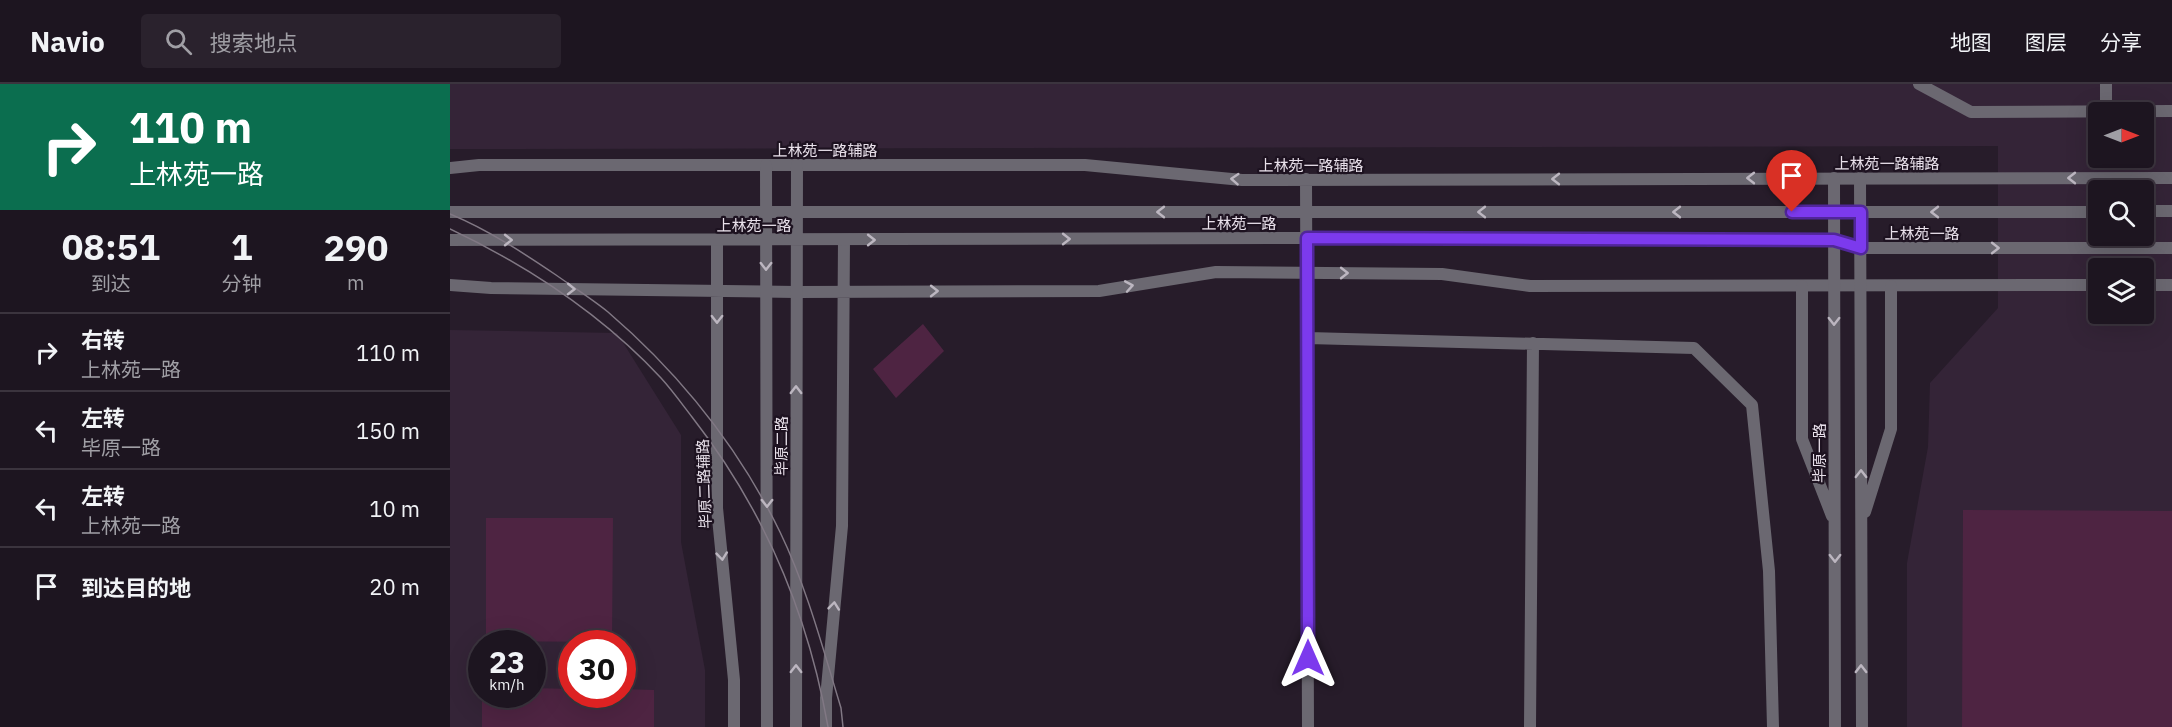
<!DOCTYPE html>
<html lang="zh">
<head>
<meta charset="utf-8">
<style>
	body { margin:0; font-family:"IBM Plex Sans","Noto Sans SC",sans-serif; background:#2a222d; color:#f1f3f6; height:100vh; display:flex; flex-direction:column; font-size:22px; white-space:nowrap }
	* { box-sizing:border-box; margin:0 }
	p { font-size:20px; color:#a09fa5 }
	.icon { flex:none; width:33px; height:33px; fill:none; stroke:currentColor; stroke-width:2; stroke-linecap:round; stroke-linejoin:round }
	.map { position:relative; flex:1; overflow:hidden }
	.panel { display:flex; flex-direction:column; background:#1d1520; width:450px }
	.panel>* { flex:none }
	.top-card { background:#0b6e4f; color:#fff; overflow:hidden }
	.needle { width:39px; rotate:90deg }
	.fabs { position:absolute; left:1638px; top:18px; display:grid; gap:12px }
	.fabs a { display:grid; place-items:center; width:66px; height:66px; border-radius:6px; background:#1d1520; box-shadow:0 6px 24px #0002,0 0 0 2px #3b343e; font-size:30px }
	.speed { position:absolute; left:18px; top:546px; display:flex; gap:12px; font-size:30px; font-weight:700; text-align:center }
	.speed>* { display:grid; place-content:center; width:78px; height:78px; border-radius:50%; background:#1d1520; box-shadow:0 6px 24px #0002,0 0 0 2px #3b343e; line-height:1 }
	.speed small { font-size:15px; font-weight:400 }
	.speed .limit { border:9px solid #d22; background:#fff; color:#111 }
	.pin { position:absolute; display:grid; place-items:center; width:51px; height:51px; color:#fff; margin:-62px -26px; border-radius:50% 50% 50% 0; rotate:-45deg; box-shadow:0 0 6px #0007 }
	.pin .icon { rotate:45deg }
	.me { position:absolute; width:66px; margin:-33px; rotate:0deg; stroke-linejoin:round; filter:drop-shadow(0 0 4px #0008) }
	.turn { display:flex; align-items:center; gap:21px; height:126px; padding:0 30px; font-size:27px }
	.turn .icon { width:78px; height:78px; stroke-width:2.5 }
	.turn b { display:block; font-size:42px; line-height:51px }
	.eta { display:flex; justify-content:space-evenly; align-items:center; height:102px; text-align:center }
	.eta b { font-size:36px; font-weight:700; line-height:42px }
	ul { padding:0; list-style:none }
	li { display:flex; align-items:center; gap:18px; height:78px; padding:0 30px; border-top:2px solid #3b343e }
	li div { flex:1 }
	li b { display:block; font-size:22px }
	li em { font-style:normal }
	header { display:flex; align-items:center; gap:36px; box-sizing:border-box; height:84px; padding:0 30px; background:#1d1520; border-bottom:2px solid #3b343e }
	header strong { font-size:28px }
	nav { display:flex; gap:33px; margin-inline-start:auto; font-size:21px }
	.search { width:420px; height:54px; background:#2a222d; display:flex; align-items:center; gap:15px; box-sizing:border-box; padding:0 21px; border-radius:6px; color:#a09fa5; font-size:22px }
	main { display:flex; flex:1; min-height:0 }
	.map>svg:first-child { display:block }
	.built { fill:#342437; fill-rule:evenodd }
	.building { fill:#4e2442 }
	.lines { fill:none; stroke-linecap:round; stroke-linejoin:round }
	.minor { stroke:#6b6871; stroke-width:12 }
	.tertiary { stroke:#6b6871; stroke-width:12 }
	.tram { stroke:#817884; stroke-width:1.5 }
	.oneway { stroke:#bcb6c0 }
	.route-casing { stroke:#51269a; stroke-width:15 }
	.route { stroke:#7c3aed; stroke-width:10 }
	.labels { text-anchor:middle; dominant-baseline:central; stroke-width:4.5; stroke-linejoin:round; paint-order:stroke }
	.street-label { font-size:15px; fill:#e8e0ea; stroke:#1d1220 }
</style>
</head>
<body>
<header>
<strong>Navio</strong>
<div class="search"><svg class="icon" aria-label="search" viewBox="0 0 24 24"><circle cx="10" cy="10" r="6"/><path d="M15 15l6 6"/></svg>搜索地点</div>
<nav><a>地图</a><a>图层</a><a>分享</a></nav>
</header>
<main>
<section class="panel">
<div class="top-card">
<div class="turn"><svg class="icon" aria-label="right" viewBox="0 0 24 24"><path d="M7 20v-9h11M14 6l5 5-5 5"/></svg><div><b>110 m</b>上林苑一路</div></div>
</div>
<div class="eta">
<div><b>08:51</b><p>到达</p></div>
<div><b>1</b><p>分钟</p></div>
<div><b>290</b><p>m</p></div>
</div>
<ul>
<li><svg class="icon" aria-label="right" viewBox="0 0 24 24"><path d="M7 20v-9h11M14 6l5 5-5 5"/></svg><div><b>右转</b><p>上林苑一路</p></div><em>110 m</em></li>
<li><svg class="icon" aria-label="left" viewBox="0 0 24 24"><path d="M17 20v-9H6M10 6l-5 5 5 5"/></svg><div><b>左转</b><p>毕原一路</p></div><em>150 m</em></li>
<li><svg class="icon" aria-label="left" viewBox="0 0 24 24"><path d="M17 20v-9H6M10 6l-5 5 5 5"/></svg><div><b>左转</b><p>上林苑一路</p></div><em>10 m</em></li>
<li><svg class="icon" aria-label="arrive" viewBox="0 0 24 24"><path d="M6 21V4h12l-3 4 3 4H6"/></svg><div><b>到达目的地</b></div><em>20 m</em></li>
</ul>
</section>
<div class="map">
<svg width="1722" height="643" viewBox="0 0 1722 643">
	<rect width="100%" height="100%" fill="#271c2a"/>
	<!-- built -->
	<path class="built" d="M0 0H1722V643H1457V479L1478 363 1480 299 1548 224V62L0 65ZM1648 28H1694V74H1648ZM1648 106H1694V152H1648ZM1648 184H1694V230H1648Z
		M0 246 167 249 231 351V458L255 586V643H0ZM32 560H82V610H32ZM122 560H172V610H122Z"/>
	<!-- building -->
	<path class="building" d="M473 240 494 267 446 314 423 285Z
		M1513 426 1722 427V643H1512Z
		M36 434H163L162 558 36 557Z
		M82 604 122 605V610H172V605L204 606V643H32V610H82Z"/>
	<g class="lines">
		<!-- minor -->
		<path class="minor" d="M1469 0 1521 28 1722 27
			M1656 27V0
			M0 84 29 81H635L792 96 1722 94
			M856 95 858 643
			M267 156V424L284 596V643
			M0 201 41 204 346 208 649 207 766 188 992 190 1080 202 1648 201
			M1694 201H1722
			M858 254 1244 264 1302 321 1319 487 1323 643
			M376 643V614L392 442 394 156
			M1080 643 1083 259"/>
		<!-- tertiary -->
		<path class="tertiary" d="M316 81 317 643
			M1384 94 1385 643
			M1410 94 1412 643
			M1694 127H1722
			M0 128H1648
			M0 156 857 154 1384 156 1411 164H1722
			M1352 202V355L1382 432
			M1415 428 1441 345V202
			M346 643 347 81"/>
		<!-- tram -->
		<path class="tram" d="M0 130C38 146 72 168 106 191 123 203 142 215 158 228 229 289 289 364 330 448 357 504 373 565 391 624L393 643
			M0 145C78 182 152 231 211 294 222 306 232 320 242 333 313 424 358 529 378 643"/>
	</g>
	<!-- one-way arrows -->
	<defs><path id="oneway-chevron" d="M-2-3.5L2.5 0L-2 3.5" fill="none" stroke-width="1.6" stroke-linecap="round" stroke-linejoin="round" transform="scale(1.5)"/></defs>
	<g class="oneway">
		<use href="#oneway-chevron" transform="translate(1301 94) rotate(180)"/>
		<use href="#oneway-chevron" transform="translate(1622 94) rotate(180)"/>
		<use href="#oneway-chevron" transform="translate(785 95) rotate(-176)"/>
		<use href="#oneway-chevron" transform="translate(1106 95) rotate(180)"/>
		<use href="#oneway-chevron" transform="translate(711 128) rotate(-180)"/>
		<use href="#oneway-chevron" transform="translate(1032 128) rotate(180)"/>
		<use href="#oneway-chevron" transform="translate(1227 128) rotate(180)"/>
		<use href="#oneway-chevron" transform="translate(1485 128) rotate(180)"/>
		<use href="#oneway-chevron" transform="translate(616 155)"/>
		<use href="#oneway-chevron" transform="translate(58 156)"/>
		<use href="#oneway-chevron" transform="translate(421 156)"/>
		<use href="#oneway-chevron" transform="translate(1545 164)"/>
		<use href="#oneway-chevron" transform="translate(316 182) rotate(90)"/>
		<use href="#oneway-chevron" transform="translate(894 189)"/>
		<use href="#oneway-chevron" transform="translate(679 202) rotate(-10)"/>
		<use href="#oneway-chevron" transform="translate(121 205) rotate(1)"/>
		<use href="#oneway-chevron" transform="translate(484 207)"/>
		<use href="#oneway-chevron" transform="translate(267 235) rotate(90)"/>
		<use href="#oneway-chevron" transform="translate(1384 237) rotate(90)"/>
		<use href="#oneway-chevron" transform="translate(346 306) rotate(-90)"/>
		<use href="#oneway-chevron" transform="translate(1411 390) rotate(-90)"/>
		<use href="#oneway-chevron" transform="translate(317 419) rotate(90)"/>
		<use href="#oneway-chevron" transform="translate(272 472) rotate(84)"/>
		<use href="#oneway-chevron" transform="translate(1385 474) rotate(90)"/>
		<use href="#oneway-chevron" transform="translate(384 522) rotate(-84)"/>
		<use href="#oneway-chevron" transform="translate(346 585) rotate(-90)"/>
		<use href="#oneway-chevron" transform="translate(1411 585) rotate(-90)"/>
	</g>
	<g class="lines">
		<defs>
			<path id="route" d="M858 574 857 154 1384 156 1411 164V128H1342"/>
		</defs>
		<!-- route casing -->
		<use href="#route" class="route-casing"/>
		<!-- route -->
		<use href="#route" class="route"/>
	</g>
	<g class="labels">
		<!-- street labels -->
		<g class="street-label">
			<text x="375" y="66">上林苑一路辅路</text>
			<text x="1437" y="79">上林苑一路辅路</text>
			<text x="861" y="81">上林苑一路辅路</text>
			<text x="789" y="139">上林苑一路</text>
			<text x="304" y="141">上林苑一路</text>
			<text x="1472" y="149">上林苑一路</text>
			<text transform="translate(331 362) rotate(-90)">毕原二路</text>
			<text transform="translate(1369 369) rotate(-90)">毕原一路</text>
			<text transform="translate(254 400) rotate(-92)">毕原二路辅路</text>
		</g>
	</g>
</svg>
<div class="fabs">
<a><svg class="needle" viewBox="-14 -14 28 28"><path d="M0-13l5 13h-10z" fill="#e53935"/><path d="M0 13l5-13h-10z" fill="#a09fa5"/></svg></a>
<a><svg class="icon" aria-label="search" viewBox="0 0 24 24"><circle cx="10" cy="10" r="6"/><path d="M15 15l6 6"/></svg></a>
<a><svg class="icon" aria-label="layers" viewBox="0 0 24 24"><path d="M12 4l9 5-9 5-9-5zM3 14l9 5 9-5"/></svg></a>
</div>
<div class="speed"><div>23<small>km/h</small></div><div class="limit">30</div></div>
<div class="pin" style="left:1342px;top:128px;background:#d93025"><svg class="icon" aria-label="arrive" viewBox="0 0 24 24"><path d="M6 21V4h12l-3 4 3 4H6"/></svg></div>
<svg class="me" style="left:858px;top:574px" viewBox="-20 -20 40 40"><path d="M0-17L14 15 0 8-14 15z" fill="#7c3aed" stroke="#fff" stroke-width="4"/></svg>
</div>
</main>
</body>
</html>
